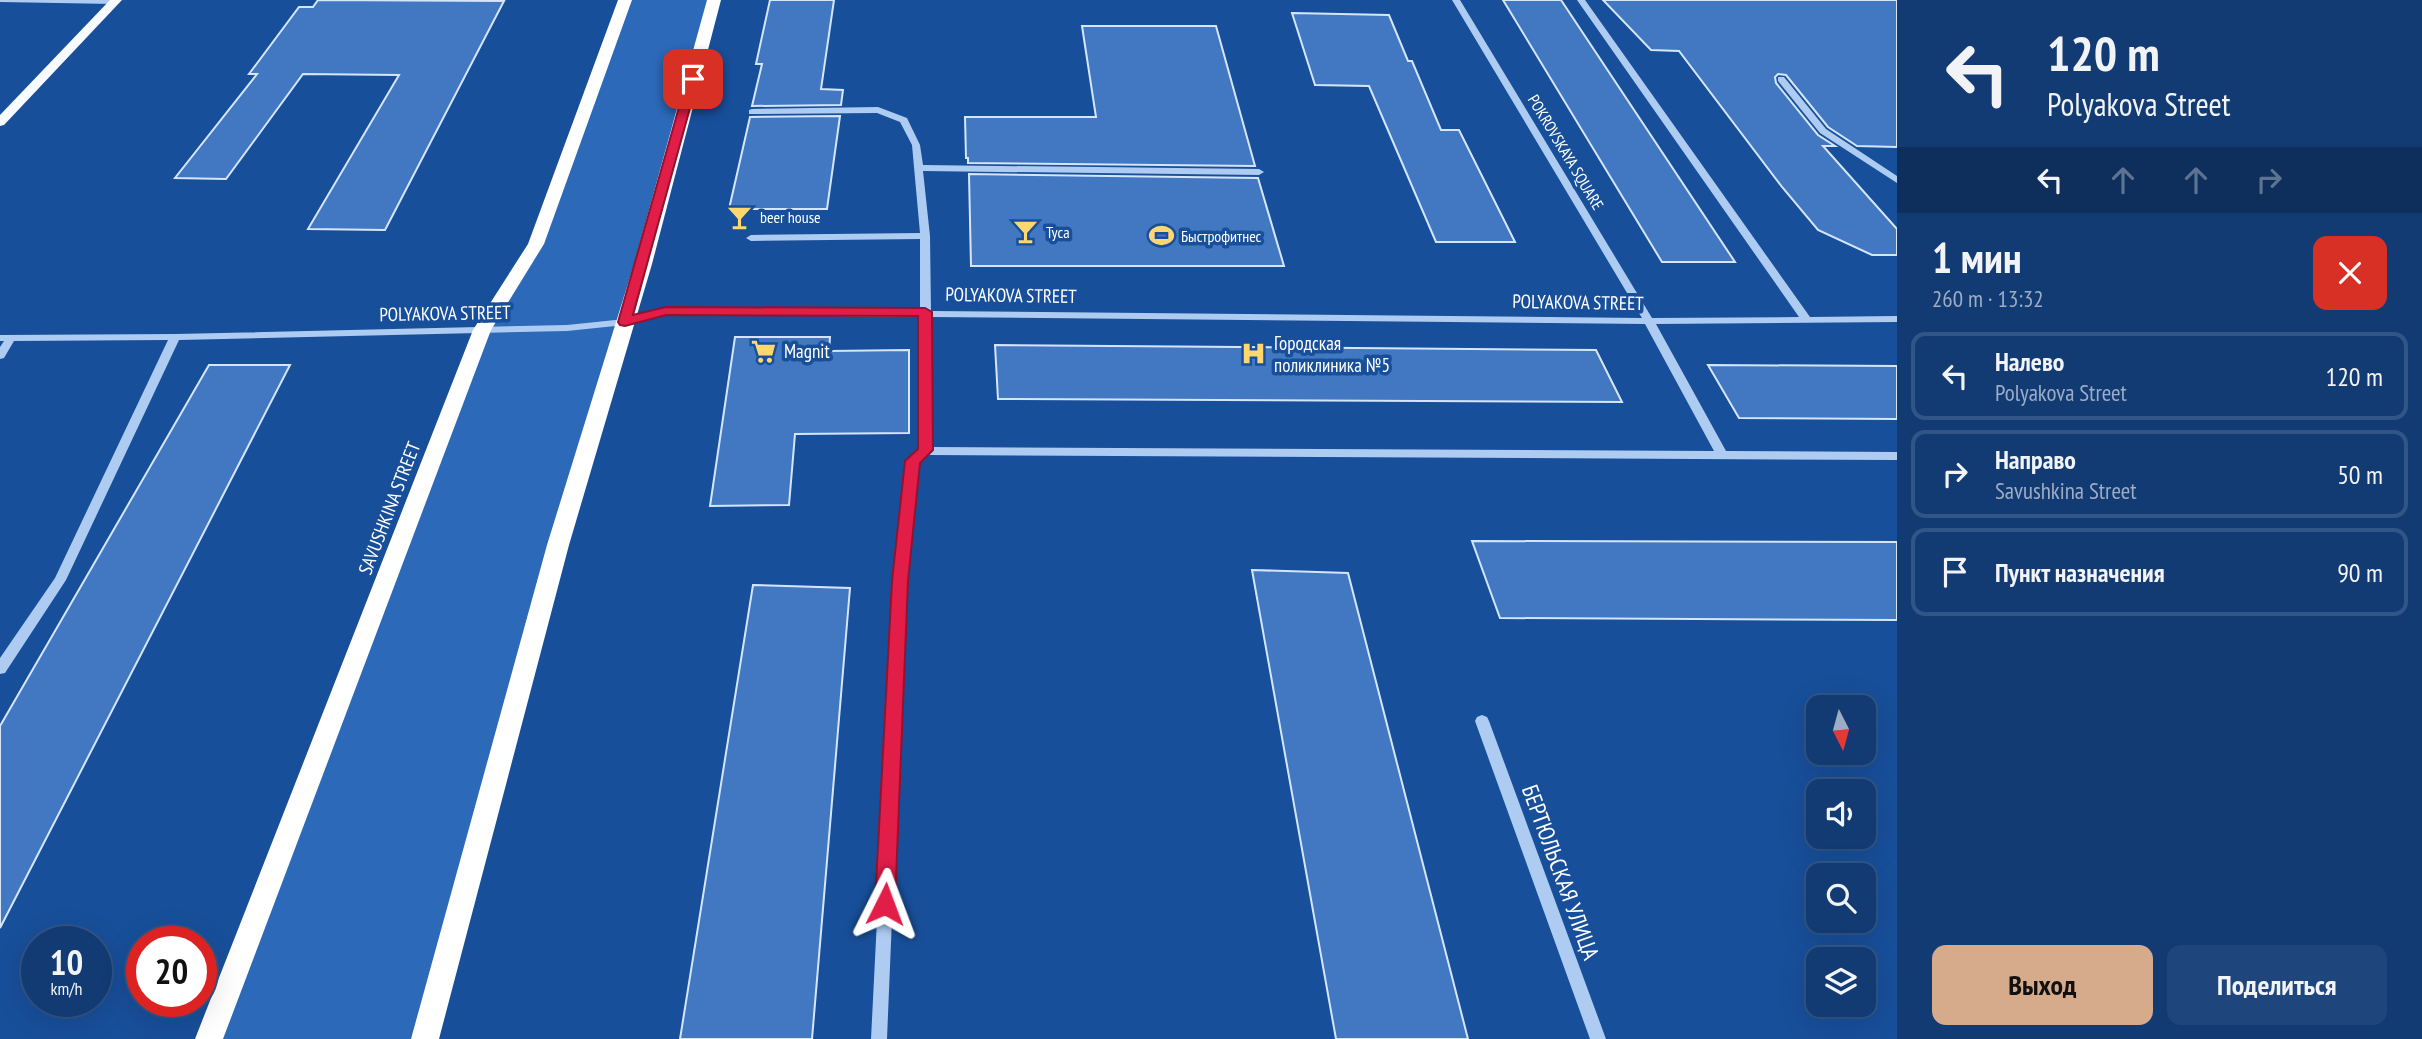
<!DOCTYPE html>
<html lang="ru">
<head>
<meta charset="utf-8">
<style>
	body { margin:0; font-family:"PT Sans Narrow",sans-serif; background:#1f467c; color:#f1f3f6; height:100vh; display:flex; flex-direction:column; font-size:26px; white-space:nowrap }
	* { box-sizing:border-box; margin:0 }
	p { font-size:23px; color:#9cadc5 }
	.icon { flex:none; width:38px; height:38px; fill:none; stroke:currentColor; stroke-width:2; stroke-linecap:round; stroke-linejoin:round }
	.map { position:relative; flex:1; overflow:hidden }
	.sheet { display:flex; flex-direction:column; background:#123b74; width:525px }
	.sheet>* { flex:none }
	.top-card { background:#123b74; color:#f1f3f6; overflow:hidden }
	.needle { width:46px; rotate:174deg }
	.tools { position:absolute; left:1806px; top:695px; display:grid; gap:14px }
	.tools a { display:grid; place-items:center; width:70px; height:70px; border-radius:14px; background:#123b74; box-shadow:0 7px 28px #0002,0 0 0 2px #315586; font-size:35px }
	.speed { position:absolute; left:21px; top:926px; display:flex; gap:14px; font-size:35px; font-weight:700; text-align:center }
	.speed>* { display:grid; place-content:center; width:91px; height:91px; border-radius:50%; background:#123b74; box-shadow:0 7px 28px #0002,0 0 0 2px #315586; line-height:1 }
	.speed small { font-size:18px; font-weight:400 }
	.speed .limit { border:10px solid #d22; background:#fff; color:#111 }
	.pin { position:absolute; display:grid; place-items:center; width:60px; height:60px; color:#fff; margin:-30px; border-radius:14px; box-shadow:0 4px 10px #0006 }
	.me { position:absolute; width:77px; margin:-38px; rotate:3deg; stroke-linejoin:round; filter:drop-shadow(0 0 5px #0008) }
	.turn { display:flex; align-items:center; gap:24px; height:147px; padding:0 35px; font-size:32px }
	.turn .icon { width:91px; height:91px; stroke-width:2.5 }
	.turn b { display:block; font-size:49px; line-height:60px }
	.lanes { display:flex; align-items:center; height:66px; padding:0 35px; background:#0003; justify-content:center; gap:35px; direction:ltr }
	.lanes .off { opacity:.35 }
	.round { display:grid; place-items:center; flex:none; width:74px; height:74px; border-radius:14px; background:#1f467c }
	.head { display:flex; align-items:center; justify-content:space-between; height:119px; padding:0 35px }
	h1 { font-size:42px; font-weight:800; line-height:52px }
	.primary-button { display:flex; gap:14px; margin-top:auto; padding:14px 35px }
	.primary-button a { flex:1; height:80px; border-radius:14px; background:#d6ab8b; color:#111; font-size:28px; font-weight:800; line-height:80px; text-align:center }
	.primary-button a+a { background:#1f467c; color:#f1f3f6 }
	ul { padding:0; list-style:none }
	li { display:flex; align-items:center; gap:21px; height:88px; margin:0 14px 10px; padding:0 21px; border:4px solid #315586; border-radius:14px }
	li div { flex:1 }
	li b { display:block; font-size:26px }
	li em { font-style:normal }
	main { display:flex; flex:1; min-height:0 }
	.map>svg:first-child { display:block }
	.green { fill:#2c69b8 }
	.building { fill:#4178c1; stroke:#d5e6fc; stroke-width:2 }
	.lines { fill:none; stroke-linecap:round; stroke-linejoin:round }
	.minor { fill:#aecbf2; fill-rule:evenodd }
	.major { fill:#f8fbff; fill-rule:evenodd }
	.highway { fill:#fff; fill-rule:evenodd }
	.route { fill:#e11d48; stroke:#92132f; stroke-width:2 }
	.labels { text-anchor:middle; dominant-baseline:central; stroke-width:7; stroke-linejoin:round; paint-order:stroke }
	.far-street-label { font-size:16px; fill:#fff; stroke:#184f9a }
	.far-poi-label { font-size:16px; fill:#fff; stroke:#184f9a; text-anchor:start }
	.street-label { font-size:19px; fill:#fff; stroke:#184f9a }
	.poi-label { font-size:19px; fill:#fff; stroke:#184f9a; text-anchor:start }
	.near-street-label { font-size:23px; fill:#fff; stroke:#184f9a }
</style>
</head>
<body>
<main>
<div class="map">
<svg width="1897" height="1039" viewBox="0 0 1897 1039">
	<rect width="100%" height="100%" fill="#184f9a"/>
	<!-- green -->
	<path class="green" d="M625 0H714L423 1039H209L482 330 536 244Z"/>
	<!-- building -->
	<path class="building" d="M318 0 504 1 385 230 308 229 399 75 303 74 226 179 175 178 257 74H249L299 7H313Z
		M770 0H834L821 89 843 90 841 105 752 106 762 64H756Z
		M1503 0H1561L1735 262H1662Z
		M1603 0H1897V147L1857 146 1828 127 1786 75 1778 74 1775 77 1776 83 1818 135 1835 146H1823L1897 229V255H1872L1818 230 1782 187 1679 51 1651 50Z
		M1292 13 1389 15 1408 61H1412L1441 130H1459L1515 242H1436L1369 86 1315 85Z
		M1082 26H1216L1255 166 968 163V158H966L965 117H1096Z
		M840 116 827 209H729L750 117Z
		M969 174 1258 178 1284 266H971Z
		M735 337H830L829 351 909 350V433L795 434 789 505 710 506Z
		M995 345 1596 350 1622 402 998 399Z
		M209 365H290L0 928V726Z
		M1708 365 1897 366V419L1739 418Z
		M1472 541 1897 542V620L1500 618Z
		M1252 570 1348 573 1468 1039H1336Z
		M753 585 850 588 812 1039H680Z"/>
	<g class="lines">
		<!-- minor -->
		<path class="minor" d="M0 0H115L118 2 114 4 0 2Z
			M1452 0H1460L1652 318 1799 317 1577 0H1585L1810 317 1897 316V322L1656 324 1726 451 1897 452V460L929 455 918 463 906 581 887 1039H871L894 581 906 461 920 449V317L666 314 625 325 567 331 179 340 66 580 5 673 0 674V658L55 578 168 340 14 341 4 358 0 359V347L4 341H0V335L175 334 567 325 625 319 666 308 920 310V239L751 241 746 238 751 235 920 233 912 145 900 122 877 113 749 114V110L752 109 878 107 907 118 920 145 923 165 1259 169 1264 172 1259 175 923 171 930 236 931 311 1642 318ZM931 317 1645 324 1714 451 932 447Z
			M1778 77H1784L1826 129 1897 176V183L1820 133 1778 81Z
			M1482 715 1487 717 1489 721 1606 1039H1590L1475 721 1477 717Z"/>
		<!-- major -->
		<path class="major" d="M110 0H122L4 125 0 126V115Z"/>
		<!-- highway -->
		<path class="highway" d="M618 0H632L544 244 491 330 223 1039H195L473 330 528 244Z
			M707 0H721L652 264 569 545 439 1039H411L547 545 634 264Z"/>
	</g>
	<!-- route -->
	<path class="route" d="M693 76 698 79 633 315 666 307 925 308 932 312 933 450 920 463 908 581 895 904 892 911 885 913 878 911 875 904 892 581 905 461 918 449V316L666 315 625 326 620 325 618 322 687 79Z"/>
	<!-- icons -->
	<defs>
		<symbol id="bar-bare" viewBox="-9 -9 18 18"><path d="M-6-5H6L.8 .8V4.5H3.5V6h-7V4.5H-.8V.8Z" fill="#ffd76e" stroke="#184f9a" stroke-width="2.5" paint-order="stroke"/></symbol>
		<symbol id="stadium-bare" viewBox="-9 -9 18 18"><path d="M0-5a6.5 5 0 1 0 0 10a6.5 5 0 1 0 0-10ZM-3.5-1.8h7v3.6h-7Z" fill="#ffd76e" stroke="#184f9a" stroke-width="2.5" paint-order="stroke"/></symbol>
		<symbol id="supermarket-bare" viewBox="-9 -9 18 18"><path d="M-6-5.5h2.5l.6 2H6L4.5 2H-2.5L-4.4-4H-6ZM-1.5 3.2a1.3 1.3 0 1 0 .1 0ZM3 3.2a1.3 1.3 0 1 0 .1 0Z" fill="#ffd76e" stroke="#184f9a" stroke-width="2.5" paint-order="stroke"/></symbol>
		<symbol id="hospital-bare" viewBox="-9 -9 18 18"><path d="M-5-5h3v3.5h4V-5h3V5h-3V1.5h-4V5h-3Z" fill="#ffd76e" stroke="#184f9a" stroke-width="2.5" paint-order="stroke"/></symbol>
	</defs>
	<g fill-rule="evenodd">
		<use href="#bar-bare" x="722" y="200" width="35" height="35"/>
		<use href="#bar-bare" x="1008" y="214" width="35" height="35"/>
		<use href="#stadium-bare" x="1144" y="218" width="35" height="35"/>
		<use href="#supermarket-bare" x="746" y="334" width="35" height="35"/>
		<use href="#hospital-bare" x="1236" y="336" width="35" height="35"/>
	</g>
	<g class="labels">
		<!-- far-street labels -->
		<g class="far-street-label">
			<text transform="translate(1566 152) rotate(59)">POKROVSKAYA SQUARE</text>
		</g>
		<!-- far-poi labels -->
		<g class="far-poi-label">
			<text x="760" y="217">beer house</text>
			<text x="1046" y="232">Туса</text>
			<text x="1181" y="236">Быстрофитнес</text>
		</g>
		<!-- street labels -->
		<g class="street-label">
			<text transform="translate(1011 295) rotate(1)">POLYAKOVA STREET</text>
			<text transform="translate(1578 302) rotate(1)">POLYAKOVA STREET</text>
			<text transform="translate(445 313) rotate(-1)">POLYAKOVA STREET</text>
			<text transform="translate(389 508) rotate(-69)">SAVUSHKINA STREET</text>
		</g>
		<!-- poi labels -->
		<g class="poi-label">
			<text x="1274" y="343">Городская<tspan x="1274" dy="22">поликлиника №5</tspan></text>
			<text x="784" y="351">Magnit</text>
		</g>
		<!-- near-street labels -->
		<g class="near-street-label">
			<text transform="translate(1561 872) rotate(70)">БЕРТЮЛЬСКАЯ УЛИЦА</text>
		</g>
	</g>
</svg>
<div class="tools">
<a><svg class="needle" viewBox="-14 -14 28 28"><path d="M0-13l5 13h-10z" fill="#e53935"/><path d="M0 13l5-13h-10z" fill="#9cadc5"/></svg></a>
<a><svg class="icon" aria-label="sound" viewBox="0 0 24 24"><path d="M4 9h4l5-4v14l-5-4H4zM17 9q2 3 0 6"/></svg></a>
<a><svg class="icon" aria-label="search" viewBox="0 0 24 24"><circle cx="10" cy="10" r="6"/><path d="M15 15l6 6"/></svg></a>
<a><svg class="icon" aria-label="layers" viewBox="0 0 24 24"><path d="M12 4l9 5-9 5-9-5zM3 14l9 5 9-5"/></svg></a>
</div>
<div class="speed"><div>10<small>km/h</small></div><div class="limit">20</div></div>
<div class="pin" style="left:693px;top:79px;background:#d93025"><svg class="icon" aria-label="arrive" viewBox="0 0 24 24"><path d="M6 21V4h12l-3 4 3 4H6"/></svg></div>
<svg class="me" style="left:885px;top:904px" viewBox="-20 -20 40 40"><path d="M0-17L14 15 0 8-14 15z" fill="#e11d48" stroke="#fff" stroke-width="4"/></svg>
</div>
<section class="sheet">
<div class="top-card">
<div class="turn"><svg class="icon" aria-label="left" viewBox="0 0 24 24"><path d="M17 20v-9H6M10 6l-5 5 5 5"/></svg><div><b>120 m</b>Polyakova Street</div></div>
<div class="lanes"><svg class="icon" aria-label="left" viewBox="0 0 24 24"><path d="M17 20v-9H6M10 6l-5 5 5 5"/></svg><svg class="icon off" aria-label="ahead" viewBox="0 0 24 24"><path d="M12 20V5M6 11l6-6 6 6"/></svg><svg class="icon off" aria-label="ahead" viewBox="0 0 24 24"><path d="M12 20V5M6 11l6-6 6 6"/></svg><svg class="icon off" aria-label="right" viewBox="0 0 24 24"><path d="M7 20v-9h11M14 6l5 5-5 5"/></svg></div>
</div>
<div class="head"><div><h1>1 мин</h1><p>260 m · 13:32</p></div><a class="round" style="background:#d93025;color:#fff"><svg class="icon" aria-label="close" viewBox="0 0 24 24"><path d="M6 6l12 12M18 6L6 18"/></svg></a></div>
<ul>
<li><svg class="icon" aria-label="left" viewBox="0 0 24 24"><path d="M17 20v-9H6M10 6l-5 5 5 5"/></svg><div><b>Налево</b><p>Polyakova Street</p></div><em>120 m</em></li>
<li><svg class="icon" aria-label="right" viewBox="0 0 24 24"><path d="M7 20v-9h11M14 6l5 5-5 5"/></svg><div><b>Направо</b><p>Savushkina Street</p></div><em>50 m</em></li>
<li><svg class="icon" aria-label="arrive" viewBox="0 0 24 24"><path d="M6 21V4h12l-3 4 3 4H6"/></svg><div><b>Пункт назначения</b></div><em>90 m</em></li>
</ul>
<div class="primary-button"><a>Выход</a><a>Поделиться</a></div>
</section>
</main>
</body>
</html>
